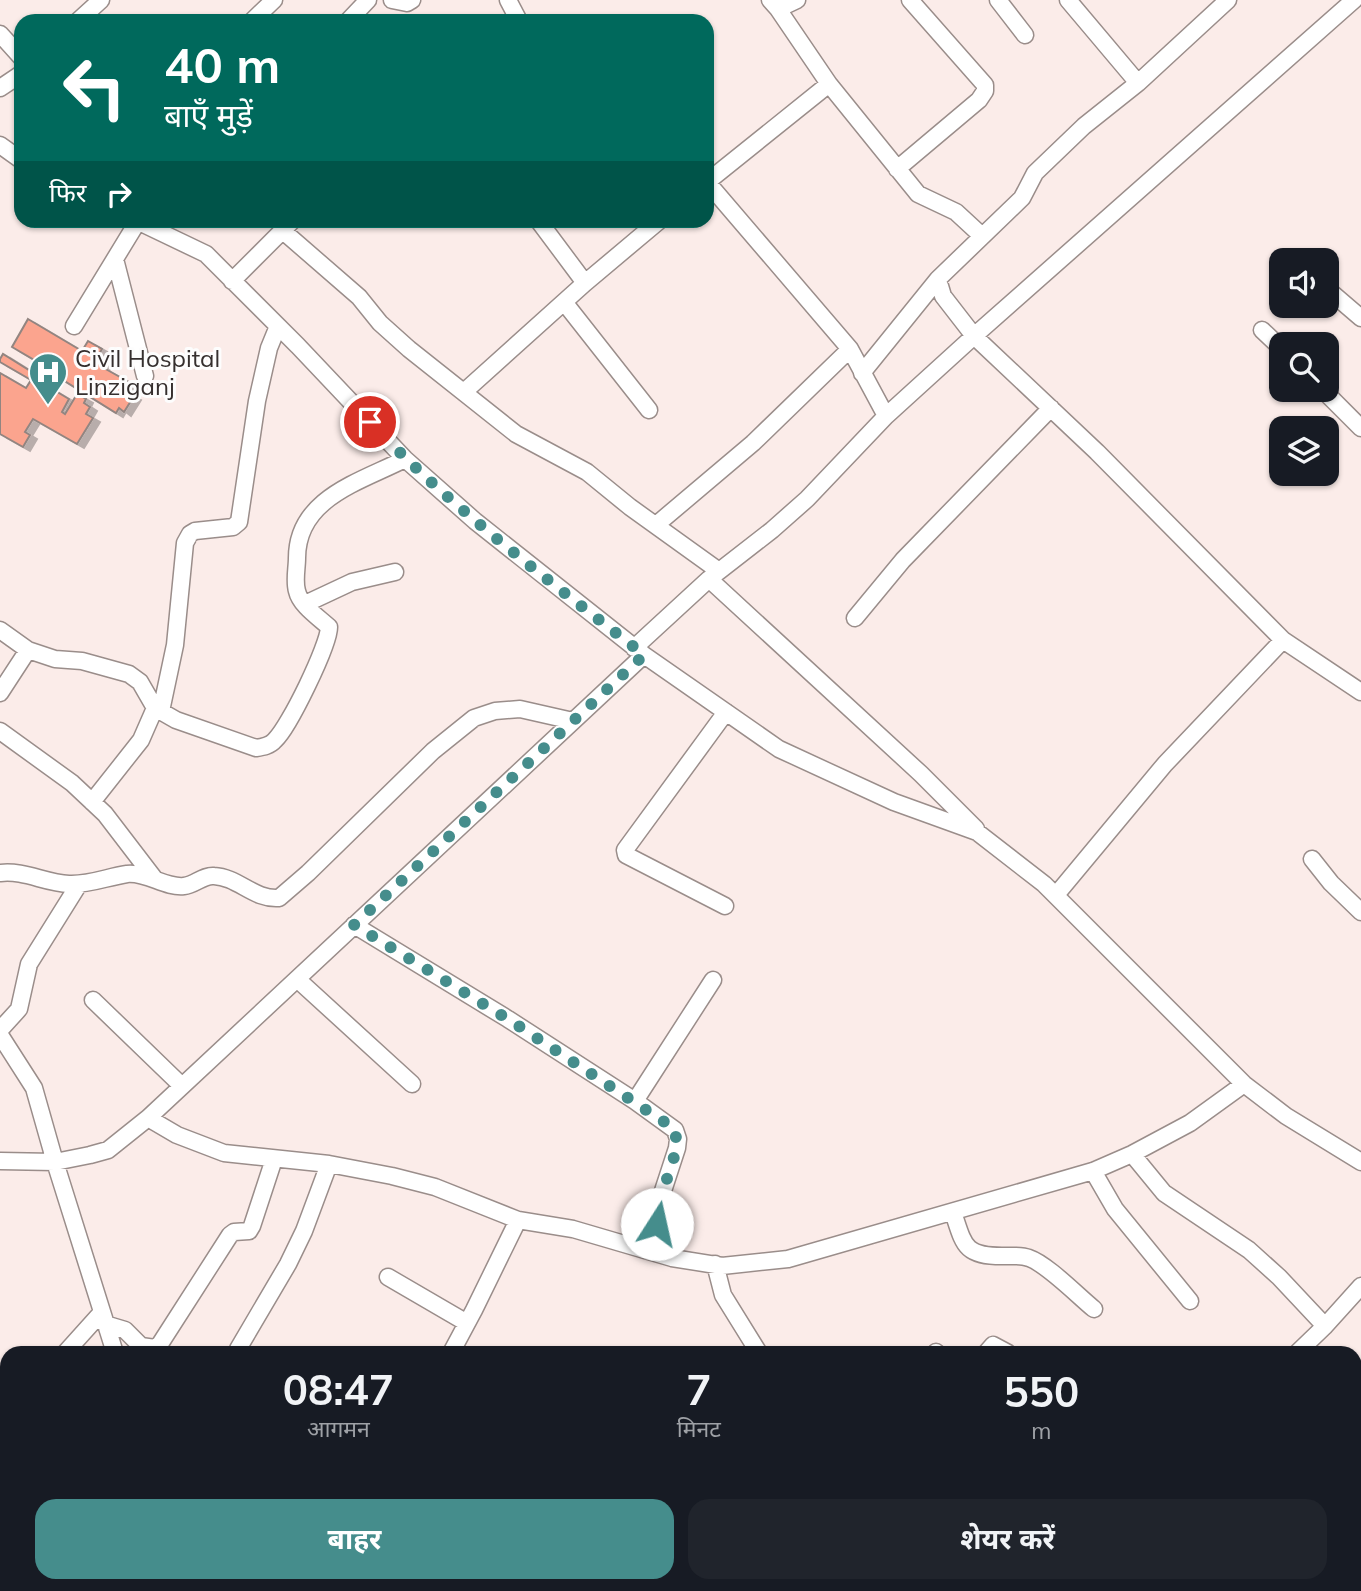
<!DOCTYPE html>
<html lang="hi">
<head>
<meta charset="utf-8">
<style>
	body { margin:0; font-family:Mulish,"Noto Sans Devanagari",sans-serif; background:#20242c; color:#f1f3f6; height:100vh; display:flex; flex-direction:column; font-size:26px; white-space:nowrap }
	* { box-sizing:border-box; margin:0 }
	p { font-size:23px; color:#9ea1a6 }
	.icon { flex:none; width:38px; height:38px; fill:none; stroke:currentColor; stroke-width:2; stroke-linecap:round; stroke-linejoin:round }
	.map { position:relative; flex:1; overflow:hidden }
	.details { position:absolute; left:0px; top:1346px; width:1362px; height:247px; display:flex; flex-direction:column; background:#171b24; border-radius:21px 21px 0 0; box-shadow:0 2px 5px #0004 }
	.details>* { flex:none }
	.guide { position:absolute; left:14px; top:14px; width:700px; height:214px; border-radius:21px; box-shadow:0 2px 5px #0004; background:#00695c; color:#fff; overflow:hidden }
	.buttons { position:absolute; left:1269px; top:248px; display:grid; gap:14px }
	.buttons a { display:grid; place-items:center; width:70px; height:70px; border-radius:14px; background:#171b24; box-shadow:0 2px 5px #0004; font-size:35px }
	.pin { position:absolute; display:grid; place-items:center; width:60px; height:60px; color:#fff; margin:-30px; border:4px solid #fff; border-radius:50%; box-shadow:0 2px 7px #0007 }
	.me { position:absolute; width:77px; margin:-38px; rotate:10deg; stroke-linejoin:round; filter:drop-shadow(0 0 5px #0008) }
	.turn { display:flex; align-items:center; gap:24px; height:147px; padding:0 35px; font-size:32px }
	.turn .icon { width:91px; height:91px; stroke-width:2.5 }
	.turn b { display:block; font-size:49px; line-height:60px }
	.then { display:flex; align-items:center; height:66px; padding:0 35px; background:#0003; gap:14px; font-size:26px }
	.eta { display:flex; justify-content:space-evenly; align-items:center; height:119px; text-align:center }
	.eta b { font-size:42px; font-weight:700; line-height:49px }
	.button { display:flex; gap:14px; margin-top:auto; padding:14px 35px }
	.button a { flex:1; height:80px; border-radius:21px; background:#458d8c; color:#fff; font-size:28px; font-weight:700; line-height:80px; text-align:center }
	.button a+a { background:#20242c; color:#f1f3f6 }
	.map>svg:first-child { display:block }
	.building { fill:#fba48e; stroke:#928581; stroke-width:2; filter:url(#shadow) }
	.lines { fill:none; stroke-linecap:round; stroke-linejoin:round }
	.minor-casing { stroke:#9a8d8a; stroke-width:19 }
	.minor { stroke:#fff; stroke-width:16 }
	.route { stroke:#458d8c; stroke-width:12; stroke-dasharray:0 21.6 }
	.labels { text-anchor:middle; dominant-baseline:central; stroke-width:6; stroke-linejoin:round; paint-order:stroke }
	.poi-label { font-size:24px; fill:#352f2e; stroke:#fdfdfd; text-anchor:start }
</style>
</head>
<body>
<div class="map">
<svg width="1361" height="1591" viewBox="0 0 1361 1591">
	<defs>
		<filter id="shadow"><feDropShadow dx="7" dy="4" stdDeviation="0" flood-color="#0004"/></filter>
	</defs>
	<rect width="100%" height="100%" fill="#fbece9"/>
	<!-- building -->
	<path class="building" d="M28 319 82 351 88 341 102 349 96 360 104 364 102 367 129 382 124 390 134 396 124 412 119 408 116 413 45 369 39 381 69 399 62 412 65 414 77 394 86 399 84 403 90 407 86 414 93 418 77 444 33 419 25 432 30 435 23 447 0 434V373L26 388 31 380 0 362V359L3 354 29 370 34 360 12 347Z"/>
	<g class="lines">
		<defs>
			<path id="minor" d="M392 0 407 3 412 0
				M508 0 519 21
				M770 0 778 9 797 0
				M998 0 1025 35
				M1068 0 1138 83
				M778 9 829 84 707 182 850 349 886 416
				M78 21 101 0
				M252 21 274 0
				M348 21 368 0
				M0 34 21 57
				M829 84 918 194 956 212 982 236
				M0 88 21 74
				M0 145 21 160
				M897 169 979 100 985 91V85L910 0
				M135 220 206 254 298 346 405 459 475 521 644 655 779 749 894 802 977 832 1044 884 1244 1084 1286 1116 1361 1162
				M538 220 585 283
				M283 231 359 297 380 323 409 349 516 434 587 472 630 507 719 571
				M115 259 145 376
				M232 281 293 220
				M940 286 943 296 974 336 1097 452 1283 640 1361 692
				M1326 288 1361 318
				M564 302 649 410
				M74 326 138 221
				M1262 330 1281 348
				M862 373 938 279 1022 198 1035 173 1084 126 1138 83 1228 0
				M1323 390 1361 428
				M465 391 585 283 660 220
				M656 525 753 443 850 349
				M709 579 921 774 976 829
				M305 604 352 582 395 572
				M855 618 903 560 1051 408
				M0 630 28 650 55 659 82 661 129 674 140 682 155 708 176 720 256 748C263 747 270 746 275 740 289 727 329 645 329 627 318 617 300 605 297 591 294 581 297 568 297 558 297 498 360 482 405 459
				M634 648 709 579 772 530 807 499 886 416 974 336 1354 0
				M0 693 28 650
				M161 711 175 645 185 543 190 534 195 531 233 527 239 522 257 401 269 348 278 326
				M0 731 72 783 105 814 154 878
				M92 802 141 740 155 708
				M1312 859 1331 883 1361 912
				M0 873C24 870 45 883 69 884 89 885 107 877 127 874 147 872 165 888 184 886 195 885 203 875 214 876 238 877 254 900 279 898L308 873 433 751 474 718 495 711 520 709 573 721
				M1056 895 1165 764 1283 640
				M725 906 626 855 625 850 726 712
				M354 925 508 1019 635 1101 713 980
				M297 979 412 1084
				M93 1000 182 1086
				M0 1030 19 1009 29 964 79 884
				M0 1035 34 1088 55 1162 115 1353
				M635 1101 675 1130 678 1139 677 1148 661 1197 653 1252
				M148 1118 177 1135 224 1153 329 1164 392 1176 435 1187 518 1220 573 1229 672 1258 722 1266 788 1259 1093 1171 1132 1154 1190 1123 1244 1084
				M1132 1154 1164 1193 1249 1250 1279 1277 1325 1326
				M0 1161 55 1162 90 1155 108 1150 148 1118 644 655
				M1093 1171 1115 1209 1190 1301
				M953 1212C964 1245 964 1256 1002 1256 1011 1256 1021 1255 1029 1258 1047 1264 1078 1296 1094 1309
				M715 1264 723 1295 759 1353
				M388 1277 467 1323
				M105 1324 125 1330 141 1346 155 1348 160 1344 230 1235 234 1232 249 1231 252 1226 274 1159
				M238 1349 288 1264 304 1231 329 1164
				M936 1352 937 1353
				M65 1353 101 1313
				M451 1353 474 1310 518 1220
				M986 1353 993 1345 1008 1353
				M1297 1353 1325 1326 1361 1286
				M0 1424 7 1413
				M0 1485 7 1484
				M0 1572 7 1575
				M33 1586 46 1591
				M538 1586 566 1591
				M593 1586V1591
				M1261 1586 1271 1591
				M84 1591 86 1586
				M347 1591 350 1586
				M460 1591 462 1586
				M715 1591 717 1586
				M757 1591 759 1586
				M825 1591 828 1586
				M940 1591 947 1586
				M1028 1591 1034 1586
				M1133 1591 1140 1586
				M1356 1591 1361 1583"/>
		</defs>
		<!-- minor casing -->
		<use href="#minor" class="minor-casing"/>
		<!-- minor -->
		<use href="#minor" class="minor"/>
	</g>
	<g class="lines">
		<!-- route -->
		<path class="route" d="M370 422C452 509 550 581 644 655L354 925 508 1019 675 1129 677 1148 661 1197 657 1224"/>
	</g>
	<!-- icons -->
	<defs>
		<symbol id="hospital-pin" viewBox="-11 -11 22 30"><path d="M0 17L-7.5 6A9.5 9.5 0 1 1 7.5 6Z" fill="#458d8c" stroke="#fdfdfd"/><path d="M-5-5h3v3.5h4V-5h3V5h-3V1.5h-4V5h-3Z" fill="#fff"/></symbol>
	</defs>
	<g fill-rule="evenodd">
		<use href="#hospital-pin" x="26" y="350" width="44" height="60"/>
	</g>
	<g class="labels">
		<!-- poi labels -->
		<g class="poi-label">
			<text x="75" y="358">Civil Hospital<tspan x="75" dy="28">Linziganj</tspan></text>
		</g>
	</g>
</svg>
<div class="buttons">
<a><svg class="icon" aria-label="sound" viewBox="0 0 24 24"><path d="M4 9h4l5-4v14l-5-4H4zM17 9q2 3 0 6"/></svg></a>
<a><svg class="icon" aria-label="search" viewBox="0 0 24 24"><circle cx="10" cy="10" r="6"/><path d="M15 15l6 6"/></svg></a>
<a><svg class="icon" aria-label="layers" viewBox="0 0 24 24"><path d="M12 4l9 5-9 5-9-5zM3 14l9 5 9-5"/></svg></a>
</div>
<div class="pin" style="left:370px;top:422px;background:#d93025"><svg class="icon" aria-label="arrive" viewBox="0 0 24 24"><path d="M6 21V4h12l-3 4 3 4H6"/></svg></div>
<svg class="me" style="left:657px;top:1224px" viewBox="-20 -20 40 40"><circle r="19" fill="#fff"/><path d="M0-13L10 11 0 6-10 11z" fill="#458d8c"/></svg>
<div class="guide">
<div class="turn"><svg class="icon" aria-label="left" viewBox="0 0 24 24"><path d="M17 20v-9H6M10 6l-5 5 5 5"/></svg><div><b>40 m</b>बाएँ मुड़ें</div></div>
<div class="then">फिर<svg class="icon" aria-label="right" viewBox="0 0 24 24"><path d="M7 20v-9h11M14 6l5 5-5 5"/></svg></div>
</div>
<section class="details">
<div class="eta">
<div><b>08:47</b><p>आगमन</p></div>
<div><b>7</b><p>मिनट</p></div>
<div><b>550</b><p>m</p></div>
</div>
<div class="button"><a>बाहर</a><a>शेयर करें</a></div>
</section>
</div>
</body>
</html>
